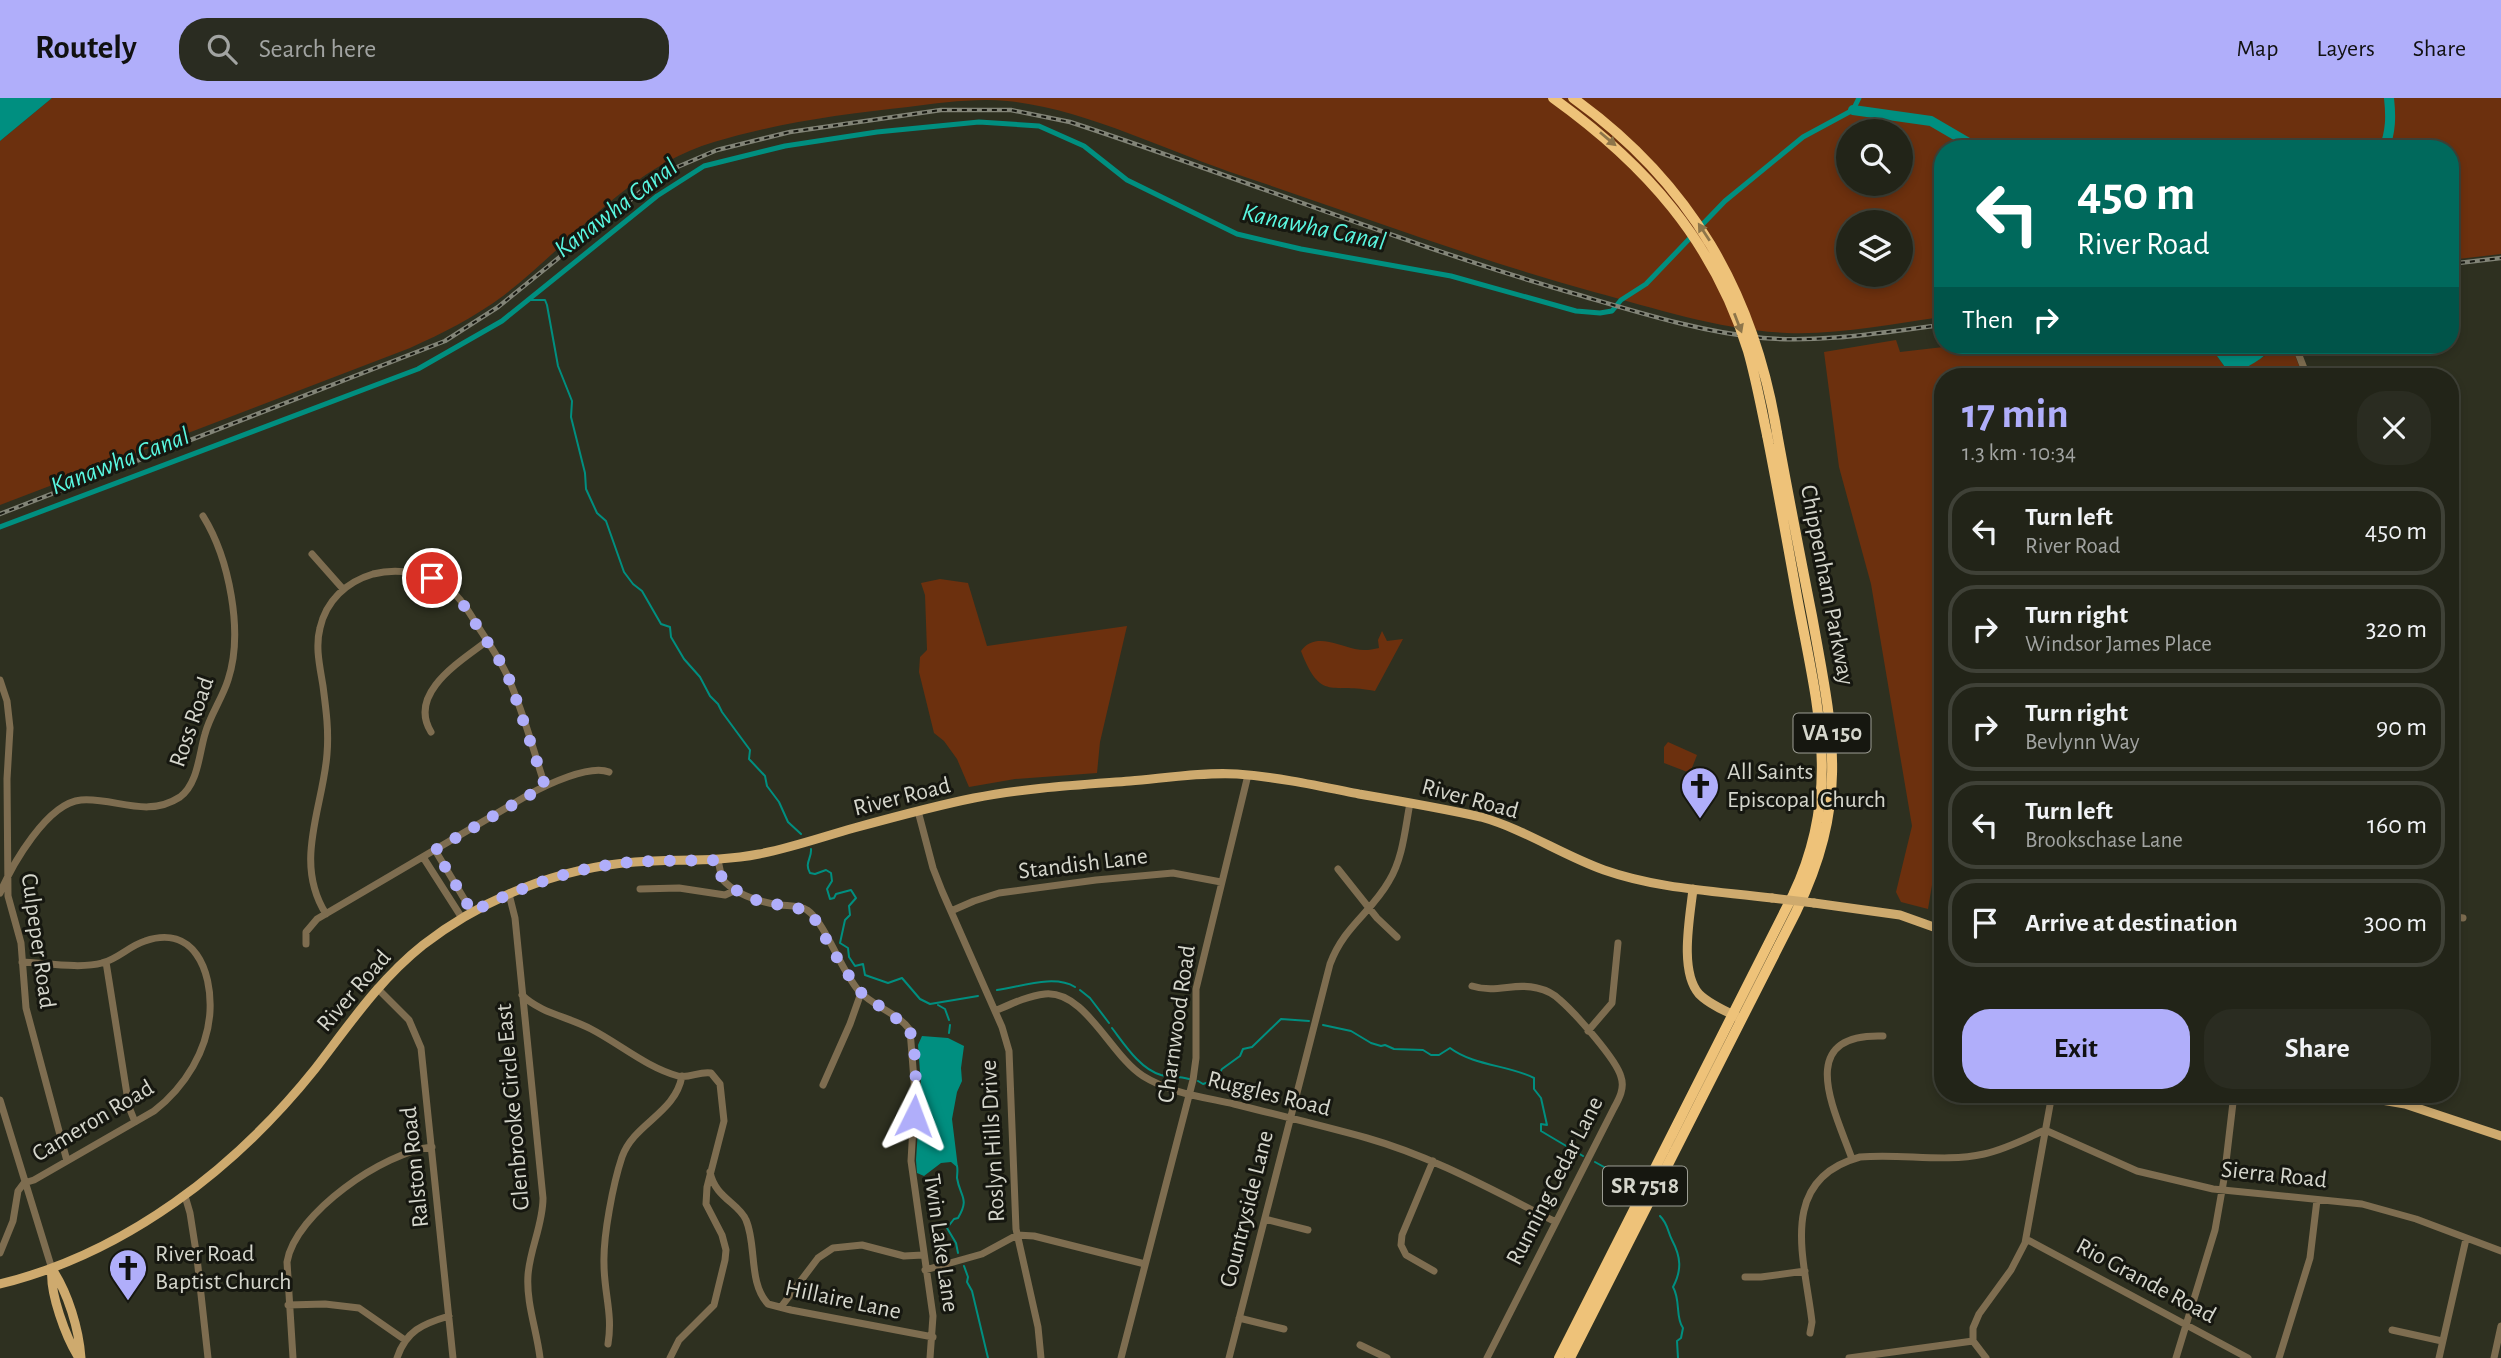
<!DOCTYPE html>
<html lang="en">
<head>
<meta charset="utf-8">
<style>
	body { margin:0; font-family:"Alegreya Sans",sans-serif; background:#2a2c21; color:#f1f3f6; height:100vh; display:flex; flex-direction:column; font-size:26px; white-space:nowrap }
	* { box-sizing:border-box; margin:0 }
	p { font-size:23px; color:#a2a4a2 }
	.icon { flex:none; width:38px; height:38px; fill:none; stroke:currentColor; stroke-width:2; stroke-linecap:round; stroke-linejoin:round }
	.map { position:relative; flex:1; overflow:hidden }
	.sheet { position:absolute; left:1934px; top:270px; width:525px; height:735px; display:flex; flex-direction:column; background:#222418; border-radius:28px; box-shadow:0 4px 10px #0003,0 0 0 2px #3f4137 }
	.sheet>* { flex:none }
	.top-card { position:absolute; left:1934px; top:42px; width:525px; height:214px; border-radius:28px; box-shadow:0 4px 10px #0003,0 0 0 2px #3f4137; background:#00695c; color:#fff; overflow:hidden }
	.fabs { position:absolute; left:1836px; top:21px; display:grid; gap:14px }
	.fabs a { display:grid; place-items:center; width:77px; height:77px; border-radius:50%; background:#222418; box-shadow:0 4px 10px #0003,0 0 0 2px #3f4137; font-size:35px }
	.pin { position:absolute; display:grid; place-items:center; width:60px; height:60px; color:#fff; margin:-30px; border:4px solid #fff; border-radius:50%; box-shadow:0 2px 7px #0007 }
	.me { position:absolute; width:77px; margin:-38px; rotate:3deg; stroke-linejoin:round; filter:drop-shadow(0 0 5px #0008) }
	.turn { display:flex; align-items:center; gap:24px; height:147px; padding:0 28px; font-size:32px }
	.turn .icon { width:91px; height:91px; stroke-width:2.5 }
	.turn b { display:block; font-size:49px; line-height:60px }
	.then { display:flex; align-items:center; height:66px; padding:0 28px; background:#0003; gap:14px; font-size:26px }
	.round { display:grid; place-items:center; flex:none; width:74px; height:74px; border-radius:28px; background:#2a2c21 }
	.summary { display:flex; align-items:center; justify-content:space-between; height:119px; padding:0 28px }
	h1 { font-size:42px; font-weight:700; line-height:52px; color:#b0aefa }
	.action { display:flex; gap:14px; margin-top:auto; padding:14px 28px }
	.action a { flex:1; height:80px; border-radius:28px; background:#b0aefa; color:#111; font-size:28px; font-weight:700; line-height:80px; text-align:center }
	.action a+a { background:#2a2c21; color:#f1f3f6 }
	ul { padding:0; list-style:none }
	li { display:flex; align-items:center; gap:21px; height:88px; margin:0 14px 10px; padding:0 14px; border:4px solid #3f4137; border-radius:28px }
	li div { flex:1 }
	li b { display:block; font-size:26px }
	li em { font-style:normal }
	header { display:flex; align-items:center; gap:42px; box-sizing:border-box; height:98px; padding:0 35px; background:#b0aefa; color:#111 }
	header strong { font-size:33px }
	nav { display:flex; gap:38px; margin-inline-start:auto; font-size:24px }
	.search { width:490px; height:63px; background:#2a2c21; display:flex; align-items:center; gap:18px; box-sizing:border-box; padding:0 24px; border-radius:28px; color:#a2a4a2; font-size:26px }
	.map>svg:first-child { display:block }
	.green { fill:#6c300e; fill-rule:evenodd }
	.water { fill:#008f80 }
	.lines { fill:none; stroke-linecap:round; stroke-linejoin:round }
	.stream { stroke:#008f80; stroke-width:2 }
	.canal { stroke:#008f80; stroke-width:5 }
	.river { stroke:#008f80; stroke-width:10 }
	.minor { stroke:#7e6d50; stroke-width:7 }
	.major { stroke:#ceaa6e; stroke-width:9 }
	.highway { stroke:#eec279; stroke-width:10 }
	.rail-casing { stroke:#828477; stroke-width:4.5 }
	.rail { stroke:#161710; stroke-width:2; stroke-dasharray:5; stroke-linecap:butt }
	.major-bridge { stroke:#ceaa6e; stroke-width:9 }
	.highway-bridge { stroke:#eec279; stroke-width:10 }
	.oneway { fill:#8d754a }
	.route { stroke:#b0aefa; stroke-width:12; stroke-dasharray:0 21.6 }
	.labels { text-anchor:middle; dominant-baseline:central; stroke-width:6; stroke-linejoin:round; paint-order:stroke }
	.shield { fill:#161710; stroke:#9c9d94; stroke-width:2 }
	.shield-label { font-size:23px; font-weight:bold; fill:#d5d6cc }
	.street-label { font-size:24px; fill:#d5d6cc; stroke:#161710 }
	.poi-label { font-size:24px; fill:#d5d6cc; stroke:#161710; text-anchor:start }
	.water-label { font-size:26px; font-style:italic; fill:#59f6e0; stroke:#161710 }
</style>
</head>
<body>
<header>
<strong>Routely</strong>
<div class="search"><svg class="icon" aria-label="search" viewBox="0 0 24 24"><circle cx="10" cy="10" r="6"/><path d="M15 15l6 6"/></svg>Search here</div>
<nav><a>Map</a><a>Layers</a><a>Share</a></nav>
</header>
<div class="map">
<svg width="2501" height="1260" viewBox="0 0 2501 1260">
	<rect width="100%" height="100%" fill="#2e3020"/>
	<!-- green -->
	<path class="green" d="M52 0H2501V156L2450 162V51H1942V219C1891 226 1838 237 1787 235 1721 232 1657 211 1594 194 1474 161 1359 117 1242 78 1169 54 1083 10 1007 3 975 0 940 5 908 9 843 16 777 25 714 44 627 70 572 145 503 198 473 220 443 235 410 250L0 407V43ZM1848 33H1900V86H1848ZM1848 124H1900V177H1848Z
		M1896 242 1900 254 1961 247H2209L2230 276 2265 258 2275 247H2291L2303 278H2288L2284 274 2277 278H1942V289L1934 291 1942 304V690L1935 704 1934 739 1942 741V753L1933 781 1928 811 1901 804 1896 794 1912 728 1871 486 1839 369 1824 254Z
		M940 481 968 485 987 548 1127 528 1100 644 1097 675 1015 681 969 689 957 661 944 643 934 635 919 574 920 559 927 552 925 497 921 485Z
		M1382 533 1387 543 1403 541 1375 593C1332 584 1321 605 1301 553 1314 534 1338 547 1355 551 1363 553 1371 552 1379 550L1378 542Z
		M1668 644 1697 657 1690 675 1664 665V649Z"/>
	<!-- water -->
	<path class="water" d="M0 0H52L0 43Z
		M2209 247H2275C2262 262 2249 269 2230 276Z
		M922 938 948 940 964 948 961 970 962 983 957 994 952 1021 958 1070 951 1064 941 1065 924 1078 917 1075 916 1062 921 987 918 947Z"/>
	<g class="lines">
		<!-- stream -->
		<path class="stream" d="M531 202H545L547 207 558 268 572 303 571 319 585 375 586 391 597 415 606 423 624 474 633 486 642 493 661 526 670 529 671 539 684 561 700 579 710 598 718 606 722 614 750 652 749 661 765 678 767 688 779 704 788 724 801 736
			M811 751C812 760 804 765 810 775L815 776 826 772 831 775 832 783 827 791 830 801 834 800 836 796 851 792 856 800 849 808 850 817 845 822 840 845 848 850 849 859 855 868 863 866 865 877 888 885 902 880 920 901 930 906 978 898
			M997 892C1020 889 1054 876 1075 889
			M1080 892 1090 900 1109 925
			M938 907 945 911 949 922
			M1323 927 1351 933 1371 945 1381 948 1385 947 1394 951 1423 952 1431 957H1439L1450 950C1474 968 1509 967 1534 980V991L1541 1000 1547 1027 1541 1026V1033L1583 1058
			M1112 930C1125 947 1140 971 1161 977 1170 979 1179 978 1189 981
			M949 935 950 927
			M1198 983 1203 986 1215 982 1222 971 1240 958 1243 951 1252 949 1281 921 1309 923
			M1595 1064 1613 1074 1626 1092
			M957 1068C958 1072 957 1076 957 1080 960 1099 970 1100 958 1120L954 1121 947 1130 956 1145 958 1155
			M1660 1118C1668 1126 1667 1132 1672 1142 1681 1159 1682 1172 1673 1189 1681 1203 1675 1219 1683 1230L1681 1240 1677 1243 1678 1260
			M964 1168 968 1179 967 1184 972 1193 988 1260"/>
		<!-- canal -->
		<path class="canal" d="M1698 131 1725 103 1803 39 1853 12 1859 0
			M0 429 418 271 502 223 657 98 704 68 785 48 877 34 979 24 1039 28 1084 48 1127 82 1237 136 1301 151 1451 178 1576 213 1600 215 1612 213 1621 202 1646 186 1692 138"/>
		<!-- river -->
		<path class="river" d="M1853 12 1931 23 1979 51
			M2384 51C2391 33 2391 18 2389 0"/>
		<!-- minor -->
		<path class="minor" d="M2295 247 2307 278
			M312 456 343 491
			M0 582 7 603 10 630 7 681 8 798 21 845 26 910 67 1063
			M431 634C407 595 461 563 487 543
			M918 713 933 770 942 793 1002 929 1009 953 1016 1131 1038 1229 1041 1260
			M435 752 472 814
			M423 759 462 820
			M718 762 722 781C736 797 760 804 780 807 789 808 800 807 807 812 825 824 841 873 859 893 874 909 898 915 910 932L915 995 911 1063 933 1218 930 1260
			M1338 771 1377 820 1397 839
			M640 791 679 790 725 797 736 792
			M0 795C12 767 47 705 81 702 115 699 146 721 180 699 198 686 199 656 205 636 210 617 222 601 228 582 244 534 229 460 203 418
			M509 796 515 820 543 1100C543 1127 530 1150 528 1177 526 1205 537 1233 540 1260
			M951 813 974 803 999 795 1096 782 1173 775 1221 784
			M326 816C293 764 323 710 327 656 329 633 326 611 323 588 320 569 315 549 320 530 326 503 346 484 373 476 397 470 428 474 448 490 461 500 469 514 477 527 488 544 499 560 507 577 523 612 533 651 545 688
			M2450 818 2463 820
			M306 846V834L317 821 528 697C546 687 590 666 609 674
			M106 864 129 1009 135 1024
			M1472 888C1497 896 1514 884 1537 890 1546 892 1554 896 1560 902 1575 915 1617 962 1621 979 1625 990 1619 1001 1614 1010L1487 1260
			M377 890 409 922 421 950 453 1260
			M522 897C540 915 569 919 591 931 620 946 646 969 678 978 689 981 699 973 711 975L720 986 724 1023 707 1089 706 1106 722 1137 726 1152 725 1162 714 1207 679 1242 670 1260
			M995 913C1011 906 1027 898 1045 896 1085 892 1111 958 1143 978 1170 995 1203 999 1234 1006 1278 1017 1323 1028 1367 1040 1434 1059 1494 1093 1556 1124
			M1588 933 1612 905 1618 845
			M823 987 850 926 861 895
			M0 1002 52 1171
			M1852 1061C1835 1013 1793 935 1883 938
			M1433 1063 1402 1137 1401 1147 1406 1157 1434 1173
			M710 1074C715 1100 739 1105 746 1122 757 1147 748 1185 768 1206L791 1212 933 1239
			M185 1098 190 1115 197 1160 208 1260
			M1265 1121 1308 1132
			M2026 1141 2248 1260
			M0 1155 13 1123 18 1093 24 1085 34 1082 154 1013C185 989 208 952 210 913 212 873 194 826 145 843 129 848 118 861 102 865 81 871 45 865 22 864
			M925 1172 982 1156 1017 1137 1034 1138 1145 1166
			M1745 1179H1761L1805 1173
			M288 1207 325 1206 359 1210 405 1242
			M781 1209 818 1160 833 1150 862 1147 904 1158 923 1157
			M1239 1220 1284 1231
			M2392 1232 2442 1243
			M1810 1235 1812 1224C1805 1162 1776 1082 1860 1059 1901 1055 1944 1065 1984 1056 2006 1051 2025 1041 2045 1032L2137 1073 2213 1091 2362 1106 2416 1121 2501 1153
			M608 1246C613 1216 604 1195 604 1166 603 1138 613 1086 622 1059 634 1025 675 1016 682 978
			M1360 1247 1387 1260
			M293 1260 287 1164C295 1115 384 1054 432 1049
			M397 1260C406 1233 422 1226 449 1218
			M1121 1260 1193 982 1196 960V891L1248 677
			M1229 1260 1330 866C1344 828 1371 815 1389 783 1403 760 1405 731 1410 705
			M1849 1260 1973 1243
			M1986 1260 1973 1243V1230L1979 1216 2011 1172 2025 1145 2052 996
			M2176 1260 2215 1132 2224 1081 2234 996
			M2279 1260 2310 1160 2317 1102
			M2439 1260 2466 1141
			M2494 1260 2501 1228"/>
		<!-- major -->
		<path class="major" d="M1693 791C1690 819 1679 873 1699 896 1709 906 1725 913 1738 919
			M1814 805 1900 817 1942 832
			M2347 996 2405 1006 2501 1038
			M52 1171C49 1194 66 1240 79 1260
			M52 1171C68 1195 79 1231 81 1260
			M0 1186C126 1155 235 1071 315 971 349 927 379 882 423 847 484 800 558 770 635 764 677 761 718 764 759 756 791 750 822 739 854 730 894 719 934 708 974 700 1025 690 1078 687 1130 683 1165 680 1202 674 1237 676 1278 679 1319 688 1359 696 1400 703 1441 710 1481 719 1524 731 1562 757 1604 772 1658 791 1716 793 1772 800"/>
		<!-- highway -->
		<path class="highway" d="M1559 1260 1793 797C1842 694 1818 610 1798 504 1788 449 1778 392 1767 337
			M1570 1260 1796 814C1850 703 1833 633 1812 518 1800 457 1788 396 1777 335"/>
		<defs>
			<path id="rail" d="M2450 166 2501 160
				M0 416 445 243 498 209 650 86 675 70 717 52 790 34 941 12H1011L1070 24C1238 79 1403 146 1572 195 1634 213 1699 234 1763 240 1823 245 1883 234 1942 227"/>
		</defs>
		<!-- rail casing -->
		<use href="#rail" class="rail-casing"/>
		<!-- rail -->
		<use href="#rail" class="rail"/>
		<!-- major-bridge -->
		<path class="major-bridge" d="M1772 800 1814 805"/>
		<!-- highway-bridge -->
		<path class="highway-bridge" d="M1553 0C1645 66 1714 143 1748 253 1756 281 1761 309 1767 337
			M1573 0C1690 84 1754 194 1777 335"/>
	</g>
	<!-- one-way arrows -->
	<defs><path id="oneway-solid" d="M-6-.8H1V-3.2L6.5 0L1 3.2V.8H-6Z" transform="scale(1.75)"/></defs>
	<g class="oneway">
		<use href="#oneway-solid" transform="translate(1608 41) rotate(40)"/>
		<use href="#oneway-solid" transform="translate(1704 134) rotate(-123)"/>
		<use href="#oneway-solid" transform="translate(1738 225) rotate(69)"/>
	</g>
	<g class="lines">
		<!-- route -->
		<path class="route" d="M432 480 450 491 459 500 501 565 510 583 545 688 435 752 472 814C522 788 575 769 632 764 660 762 689 763 718 762L722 781 736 792 758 803 807 812 817 824 832 852 859 893 908 929C918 948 916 997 914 1018"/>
	</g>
	<!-- icons -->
	<defs>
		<symbol id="church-pin" viewBox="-11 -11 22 30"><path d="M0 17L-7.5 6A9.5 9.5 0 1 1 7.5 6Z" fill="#b0aefa" stroke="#161710"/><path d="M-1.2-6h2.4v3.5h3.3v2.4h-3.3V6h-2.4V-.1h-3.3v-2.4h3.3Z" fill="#111"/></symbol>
	</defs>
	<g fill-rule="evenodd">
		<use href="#church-pin" x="1678" y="666" width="44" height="60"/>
		<use href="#church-pin" x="106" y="1148" width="44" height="60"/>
	</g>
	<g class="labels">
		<!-- shield labels -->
		<g class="shield">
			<rect x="1793.5" y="615.5" width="77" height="39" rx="5"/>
			<rect x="1603" y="1068.5" width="84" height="39" rx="5"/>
		</g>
		<g class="shield-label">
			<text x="1832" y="635">VA 150</text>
			<text x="1645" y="1088">SR 7518</text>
		</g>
		<!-- street labels -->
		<g class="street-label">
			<text transform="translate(1827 487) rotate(79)">Chippenham Parkway</text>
			<text transform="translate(192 624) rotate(-71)">Ross Road</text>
			<text transform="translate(902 699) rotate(-14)">River Road</text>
			<text transform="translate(1470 701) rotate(15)">River Road</text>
			<text transform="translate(1083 766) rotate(-7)">Standish Lane</text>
			<text transform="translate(38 843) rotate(82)">Culpeper Road</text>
			<text transform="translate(354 893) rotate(-49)">River Road</text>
			<text transform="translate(1177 926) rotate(-82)">Charnwood Road</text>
			<text transform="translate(1269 996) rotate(14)">Ruggles Road</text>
			<text transform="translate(513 1009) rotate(-95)">Glenbrooke Circle East</text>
			<text transform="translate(93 1023) rotate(-31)">Cameron Road</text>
			<text transform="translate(993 1043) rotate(-93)">Roslyn Hills Drive</text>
			<text transform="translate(415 1069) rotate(-96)">Ralston Road</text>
			<text transform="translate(2274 1077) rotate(6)">Sierra Road</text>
			<text transform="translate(1555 1083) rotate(-63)">Running Cedar Lane</text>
			<text transform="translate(1247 1111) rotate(-76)">Countryside Lane</text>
			<text transform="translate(941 1145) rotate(82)">Twin Lake Lane</text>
			<text transform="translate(2146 1183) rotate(28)">Rio Grande Road</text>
			<text transform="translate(843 1202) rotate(12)">Hillaire Lane</text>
		</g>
		<!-- poi labels -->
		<g class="poi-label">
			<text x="1727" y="674">All Saints<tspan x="1727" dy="28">Episcopal Church</tspan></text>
			<text x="155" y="1156">River Road<tspan x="155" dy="28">Baptist Church</tspan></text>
		</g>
		<!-- water labels -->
		<g class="water-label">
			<text transform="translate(616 110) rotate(-37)">Kanawha Canal</text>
			<text transform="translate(1314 129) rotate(12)">Kanawha Canal</text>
			<text transform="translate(120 363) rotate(-21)">Kanawha Canal</text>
		</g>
	</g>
</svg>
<div class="fabs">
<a><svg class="icon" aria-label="search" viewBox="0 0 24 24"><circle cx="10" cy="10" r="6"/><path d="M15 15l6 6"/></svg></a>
<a><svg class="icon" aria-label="layers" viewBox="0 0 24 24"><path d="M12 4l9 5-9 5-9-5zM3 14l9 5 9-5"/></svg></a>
</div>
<div class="pin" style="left:432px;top:480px;background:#d93025"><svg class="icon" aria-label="arrive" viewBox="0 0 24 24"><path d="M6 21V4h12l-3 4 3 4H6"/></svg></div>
<svg class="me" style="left:914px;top:1018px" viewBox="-20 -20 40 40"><path d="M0-17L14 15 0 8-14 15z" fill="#b0aefa" stroke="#fff" stroke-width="4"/></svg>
<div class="top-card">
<div class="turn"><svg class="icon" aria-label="left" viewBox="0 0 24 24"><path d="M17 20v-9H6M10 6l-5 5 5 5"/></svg><div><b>450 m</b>River Road</div></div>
<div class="then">Then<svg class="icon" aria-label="right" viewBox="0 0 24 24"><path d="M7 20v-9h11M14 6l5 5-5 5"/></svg></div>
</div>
<section class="sheet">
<div class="summary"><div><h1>17 min</h1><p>1.3 km · 10:34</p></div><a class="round"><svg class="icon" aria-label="close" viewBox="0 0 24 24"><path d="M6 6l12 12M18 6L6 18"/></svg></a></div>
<ul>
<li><svg class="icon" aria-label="left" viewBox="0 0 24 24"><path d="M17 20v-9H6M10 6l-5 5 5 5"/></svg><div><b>Turn left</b><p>River Road</p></div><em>450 m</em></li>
<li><svg class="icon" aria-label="right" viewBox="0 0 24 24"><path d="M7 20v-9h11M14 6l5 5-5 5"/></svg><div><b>Turn right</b><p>Windsor James Place</p></div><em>320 m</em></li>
<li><svg class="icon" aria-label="right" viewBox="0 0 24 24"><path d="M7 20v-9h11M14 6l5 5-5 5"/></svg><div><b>Turn right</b><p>Bevlynn Way</p></div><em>90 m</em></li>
<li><svg class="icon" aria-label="left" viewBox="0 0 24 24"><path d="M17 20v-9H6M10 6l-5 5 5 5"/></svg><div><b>Turn left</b><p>Brookschase Lane</p></div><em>160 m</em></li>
<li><svg class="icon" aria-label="arrive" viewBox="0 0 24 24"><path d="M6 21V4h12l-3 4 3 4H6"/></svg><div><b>Arrive at destination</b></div><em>300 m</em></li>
</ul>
<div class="action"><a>Exit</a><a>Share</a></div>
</section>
</div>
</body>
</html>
